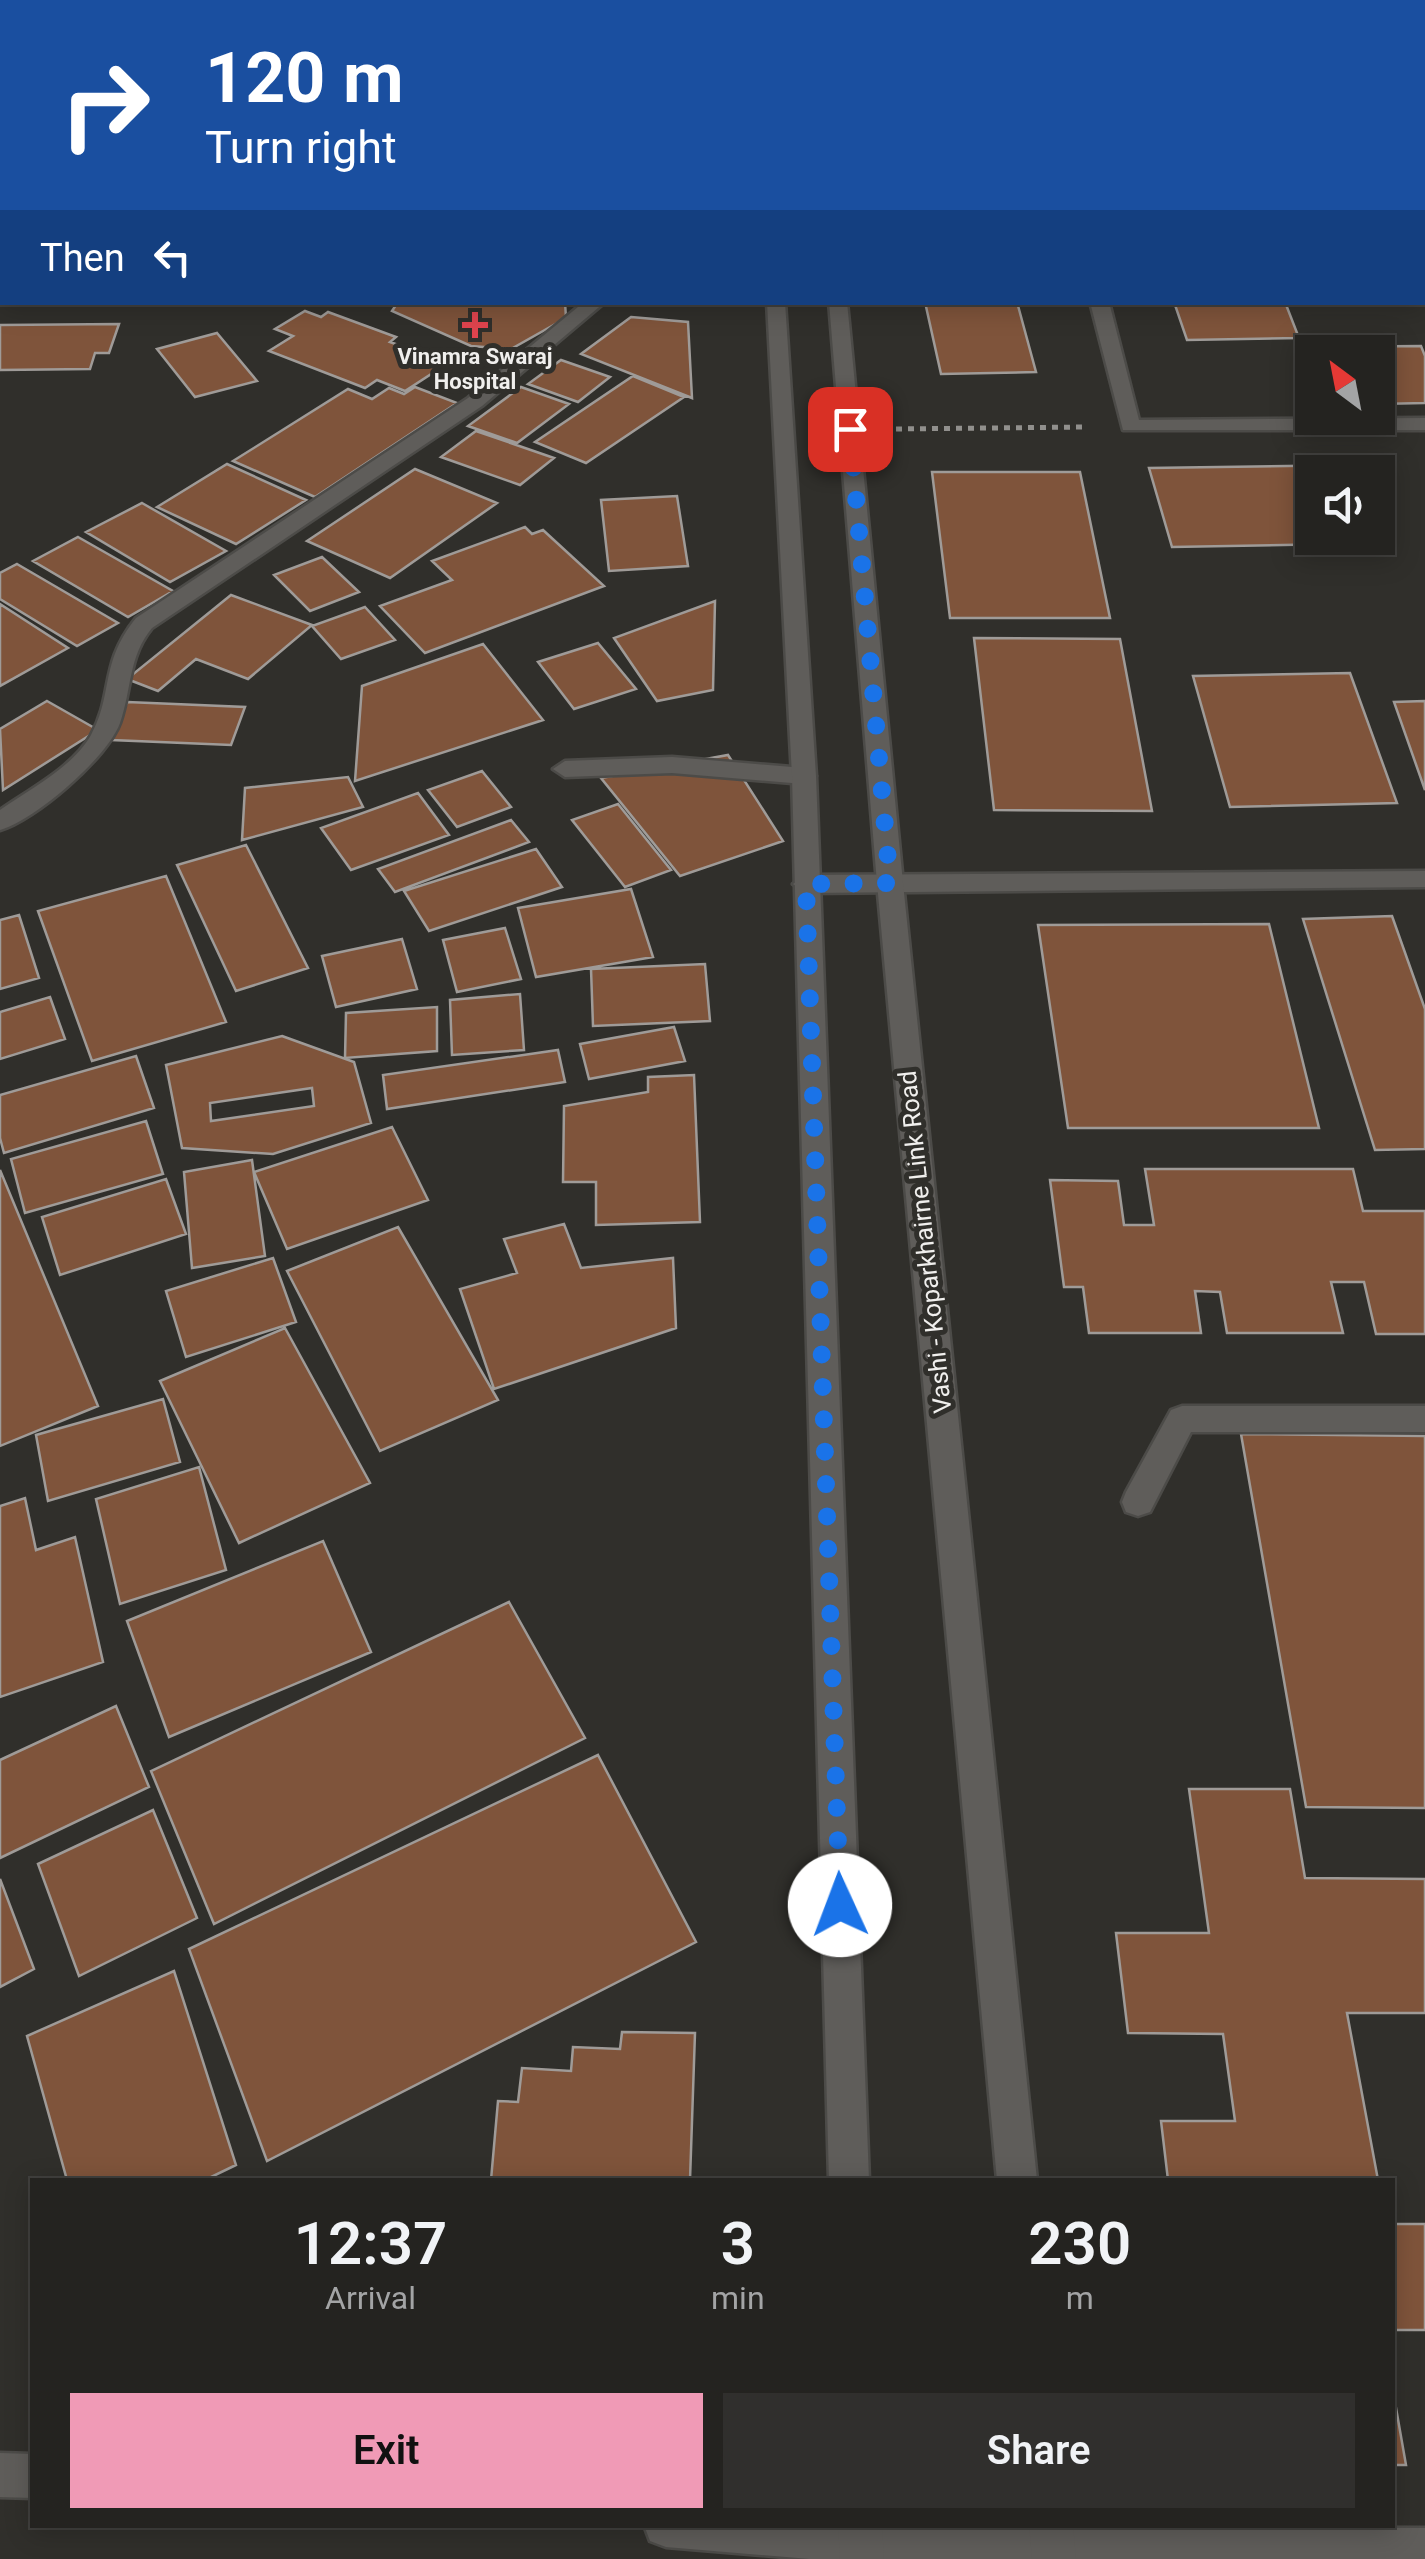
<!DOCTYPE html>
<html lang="en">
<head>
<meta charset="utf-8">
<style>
	body { margin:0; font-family:Roboto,sans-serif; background:#302f2d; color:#f1f3f6; height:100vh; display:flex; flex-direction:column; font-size:38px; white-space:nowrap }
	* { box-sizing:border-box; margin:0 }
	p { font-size:32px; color:#a3a4a5 }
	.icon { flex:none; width:55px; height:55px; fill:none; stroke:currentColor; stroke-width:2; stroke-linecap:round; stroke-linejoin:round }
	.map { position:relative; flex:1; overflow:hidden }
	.panel { position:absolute; left:30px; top:2178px; width:1365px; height:350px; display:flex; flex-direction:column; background:#242320; border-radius:0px; box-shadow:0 5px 25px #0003,0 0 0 2px #41403e }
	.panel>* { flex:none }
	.guide { position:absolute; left:0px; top:0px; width:1425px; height:305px; box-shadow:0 5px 25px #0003,0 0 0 2px #41403e; background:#1a4fa0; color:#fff; overflow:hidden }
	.needle { width:65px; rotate:328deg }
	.controls { position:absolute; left:1295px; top:335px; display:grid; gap:20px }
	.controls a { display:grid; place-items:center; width:100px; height:100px; border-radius:0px; background:#242320; box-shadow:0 5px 25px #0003,0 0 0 2px #41403e; font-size:50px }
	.pin { position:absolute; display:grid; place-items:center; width:85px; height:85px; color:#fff; margin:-42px; border-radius:20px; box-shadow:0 5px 15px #0006 }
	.me { position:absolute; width:110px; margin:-55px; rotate:358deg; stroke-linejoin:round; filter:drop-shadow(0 0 8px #0008) }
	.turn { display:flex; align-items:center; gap:35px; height:210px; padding:0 40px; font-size:45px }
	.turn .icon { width:130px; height:130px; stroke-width:2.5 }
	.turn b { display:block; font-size:70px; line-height:85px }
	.then { display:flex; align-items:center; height:95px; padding:0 40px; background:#0003; gap:20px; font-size:38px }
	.eta { display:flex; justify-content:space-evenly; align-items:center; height:170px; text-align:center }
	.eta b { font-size:60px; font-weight:600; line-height:70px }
	.button { display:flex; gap:20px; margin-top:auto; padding:20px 40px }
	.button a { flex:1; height:115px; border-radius:0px; background:#f09ab6; color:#111; font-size:40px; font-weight:600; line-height:115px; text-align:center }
	.button a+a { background:#302f2d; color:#f1f3f6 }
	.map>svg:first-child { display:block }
	.building { fill:#7f543b; stroke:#9f9b98; stroke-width:2.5; fill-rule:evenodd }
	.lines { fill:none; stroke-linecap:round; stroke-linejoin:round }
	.lane-casing { stroke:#4c4b48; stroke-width:5 }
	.street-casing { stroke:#4c4b48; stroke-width:5 }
	.secondary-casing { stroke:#4c4b48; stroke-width:5 }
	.path { stroke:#91908d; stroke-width:5; stroke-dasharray:6 6; stroke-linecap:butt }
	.lane { fill:#5f5d5a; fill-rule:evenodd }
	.street { fill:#5f5d5a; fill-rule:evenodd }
	.secondary { fill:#5f5d5a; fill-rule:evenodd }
	.route { stroke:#1a73e8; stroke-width:18; stroke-dasharray:0 32.4 }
	.health-dot { fill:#e0444e; stroke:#302f2b; stroke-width:4 }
	.labels { text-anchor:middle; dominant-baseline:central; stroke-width:10; stroke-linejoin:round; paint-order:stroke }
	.far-poi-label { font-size:22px; font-weight:bold; fill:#f0efed; stroke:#302f2b }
	.street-label { font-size:25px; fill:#f0efed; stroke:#302f2b }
</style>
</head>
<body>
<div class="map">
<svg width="1425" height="2559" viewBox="0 0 1425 2559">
	<rect width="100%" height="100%" fill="#302f2b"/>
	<!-- building -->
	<path class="building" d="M1301 0H1405L1407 2H1303Z
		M398 302H565L566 318 511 349 471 346 392 311Z
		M925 302H1017L1036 372 941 374Z
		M1174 302H1285L1299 338 1187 340Z
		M305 311 321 317 328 312 396 337 390 342 448 363 405 391 377 380 365 388 269 351 293 336 275 329Z
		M631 317 688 322 692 398 581 354Z
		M119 324 109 353H95L90 369 0 370V325Z
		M217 333 257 381 195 397 157 349Z
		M1421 346 1425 356V403L1378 404V352H1312V369L1305 347Z
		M561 360 610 377 578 402 528 384Z
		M633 376 684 397 586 463 535 442Z
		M415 387 457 403 315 497 233 461 348 389 372 399 389 388 404 394Z
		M521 387 569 404 517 443 468 426Z
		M476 431 554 458 520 485 441 457Z
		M227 464 306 500 236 544 157 507Z
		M1355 465 1358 472H1312V538H1378V521L1386 543 1172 547 1149 468Z
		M415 469 497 503 390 578 307 541Z
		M932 472H1080L1110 618H950Z
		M677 496 688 566 609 571 601 500Z
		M142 503 226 551 170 582 86 532Z
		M525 527 532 534 543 530 604 586 425 653 380 606 452 580 432 561Z
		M78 537 173 591 128 617 33 561Z
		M322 557 359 592 310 611 274 575Z
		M17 564 118 623 77 646 0 599V573Z
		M231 595 312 625 248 679 196 659 158 691 127 679Z
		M715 601 713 690 657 701 614 638Z
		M0 604 68 648 0 686Z
		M365 607 395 640 341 659 312 626Z
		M974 638 1120 639 1152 811 994 810Z
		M598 643 636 689 574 709 538 662Z
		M483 644 543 720 355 781 362 686Z
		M1350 673 1397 803 1230 807 1193 676Z
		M47 701 98 730 3 790 0 729Z
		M1425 701V790L1394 702Z
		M127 702 245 707 231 745 112 740Z
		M728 755 783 841 680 876 601 778Z
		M482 771 511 807 457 827 428 790Z
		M348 777 363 807 242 840 245 788Z
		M418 793 449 835 351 870 321 828Z
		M618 804 671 870 625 887 572 820Z
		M511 820 529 842 395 892 378 869Z
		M246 845 308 968 236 991 177 865Z
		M536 849 562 887 429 931 404 891Z
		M166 876 226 1022 92 1061 38 911Z
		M631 889 653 957 536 977 518 908Z
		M19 915 39 978 0 989V920Z
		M1392 916 1425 1009V1149L1375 1150 1303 919Z
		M1269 924 1319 1128H1068L1038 925Z
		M505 928 521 979 457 992 443 940Z
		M402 939 417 989 336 1007 322 956Z
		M705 964 710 1021 593 1026 591 969Z
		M520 994 524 1050 452 1055 450 1000Z
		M50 997 65 1039 0 1059V1012Z
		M437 1007V1051L345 1058 346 1013Z
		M674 1027 685 1061 589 1079 580 1044Z
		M282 1036 354 1062 371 1123 273 1154 182 1148 166 1065ZM312 1088 314 1106 211 1121 210 1103Z
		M558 1050 565 1082 387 1109 383 1075Z
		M136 1056 154 1108 4 1153 0 1138V1095Z
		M694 1075 700 1222 596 1225V1182H563L564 1106 648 1092V1077Z
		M146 1121 163 1174 25 1213 11 1159Z
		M392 1127 428 1200 287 1249 254 1172Z
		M252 1160 265 1256 192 1268 184 1172Z
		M1145 1169H1353L1363 1211H1425V1334H1376L1364 1282H1331L1343 1333H1227L1220 1292 1195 1291 1201 1333H1089L1083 1287H1064L1050 1180 1118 1181 1124 1225H1154Z
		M0 1170 98 1406 0 1446Z
		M166 1179 186 1234 60 1275 42 1217Z
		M564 1224 581 1268 673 1258 676 1328 494 1389 460 1289 517 1273 504 1239Z
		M398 1227 498 1400 380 1451 287 1271Z
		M273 1258 296 1322 186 1357 166 1291Z
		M285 1328 370 1483 239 1543 160 1381Z
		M163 1399 180 1462 48 1501 36 1435Z
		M1241 1434 1425 1436V1808L1306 1807Z
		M199 1467 226 1570 120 1604 96 1499Z
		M25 1498 36 1550 75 1537 103 1662 0 1697V1506Z
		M323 1541 371 1652 169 1737 127 1621Z
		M509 1602 585 1738 214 1924 151 1771Z
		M116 1706 149 1787 0 1858V1760Z
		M598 1755 696 1942 267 2161 189 1949Z
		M1189 1789H1290L1305 1878 1425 1879V2013H1347L1378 2180H1168L1161 2121H1235L1223 2034 1128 2033 1116 1933H1209Z
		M153 1810 197 1918 79 1976 38 1864Z
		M0 1879 34 1969 0 1987Z
		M174 1971 236 2165 205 2180H67L27 2036Z
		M622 2032 695 2033 690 2180H491L498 2101 518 2102 522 2068 571 2071 573 2047 620 2049Z
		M1392 2224H1425V2330H1392Z
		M1392 2385 1406 2465H1392Z"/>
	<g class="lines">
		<defs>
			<path id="lane" d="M0 9H2V19H0Z
				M0 175H2V185H0Z"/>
			<path id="street" d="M1017 0H1033V2H1018Z
				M0 271 2 272V283H0Z
				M584 302H605L482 406 152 628C128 657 132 689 120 723 108 757 34 821 0 830V810C30 789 73 767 91 735 114 693 99 664 136 618L468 398Z
				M1090 302H1109L1139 420 1425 418V430H1123Z
				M672 757 804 768 816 776 804 784 672 773 565 777 553 769 565 761Z
				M1425 871V887L806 893 793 884 806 875Z
				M1182 1406H1425V1432H1191L1150 1512 1138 1516 1126 1512 1122 1502 1126 1492 1171 1410Z
				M0 2453 32 2454V2498L0 2497Z
				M644 2525 1425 2528V2559H810L666 2547 650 2541Z"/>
			<path id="secondary" d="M752 0H768L769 2H754Z
				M804 0H820V2H805Z
				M767 302H785L816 776 869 2180H829L792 776Z
				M829 302H847L903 883 1037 2180H997L877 883Z
				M838 2525H882L884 2559H840Z
				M1029 2525H1073L1076 2559H1032Z"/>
		</defs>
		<!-- lane casing -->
		<use href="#lane" class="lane-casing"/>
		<!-- street casing -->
		<use href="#street" class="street-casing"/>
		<!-- secondary casing -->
		<use href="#secondary" class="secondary-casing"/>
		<!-- path -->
		<path class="path" d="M896 429 1084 427"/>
		<!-- lane -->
		<use href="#lane" class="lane"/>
		<!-- street -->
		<use href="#street" class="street"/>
		<!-- secondary -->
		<use href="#secondary" class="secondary"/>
	</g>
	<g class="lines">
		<!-- route -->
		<path class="route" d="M840 1905 806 884 890 883 850 429"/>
	</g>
	<!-- markers -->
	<path class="health-dot" d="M470 310h10v10h10v10h-10v10h-10v-10h-10v-10h10z"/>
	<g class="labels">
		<!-- far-poi labels -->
		<g class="far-poi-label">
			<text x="475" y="356">Vinamra Swaraj<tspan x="475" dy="25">Hospital</tspan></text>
		</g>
		<!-- street labels -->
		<g class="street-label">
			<text transform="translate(925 1242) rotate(-96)">Vashi - Koparkhairne Link Road</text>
		</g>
	</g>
</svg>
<div class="controls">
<a><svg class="needle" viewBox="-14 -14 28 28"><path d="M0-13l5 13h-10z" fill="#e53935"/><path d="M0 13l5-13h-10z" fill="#a3a4a5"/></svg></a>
<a><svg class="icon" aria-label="sound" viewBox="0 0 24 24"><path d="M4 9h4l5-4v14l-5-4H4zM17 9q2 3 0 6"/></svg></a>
</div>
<div class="pin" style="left:850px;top:429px;background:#d93025"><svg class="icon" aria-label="arrive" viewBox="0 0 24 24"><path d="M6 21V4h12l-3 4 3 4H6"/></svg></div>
<svg class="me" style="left:840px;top:1905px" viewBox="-20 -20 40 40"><circle r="19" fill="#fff"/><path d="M0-13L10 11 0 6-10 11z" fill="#1a73e8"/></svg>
<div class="guide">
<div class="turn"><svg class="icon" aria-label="right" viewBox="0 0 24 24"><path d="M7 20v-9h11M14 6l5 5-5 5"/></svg><div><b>120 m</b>Turn right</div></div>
<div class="then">Then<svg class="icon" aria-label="left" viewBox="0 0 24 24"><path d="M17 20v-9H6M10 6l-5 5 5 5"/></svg></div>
</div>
<section class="panel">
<div class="eta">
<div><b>12:37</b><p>Arrival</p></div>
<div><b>3</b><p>min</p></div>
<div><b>230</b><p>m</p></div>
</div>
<div class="button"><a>Exit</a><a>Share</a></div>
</section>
</div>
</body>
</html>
